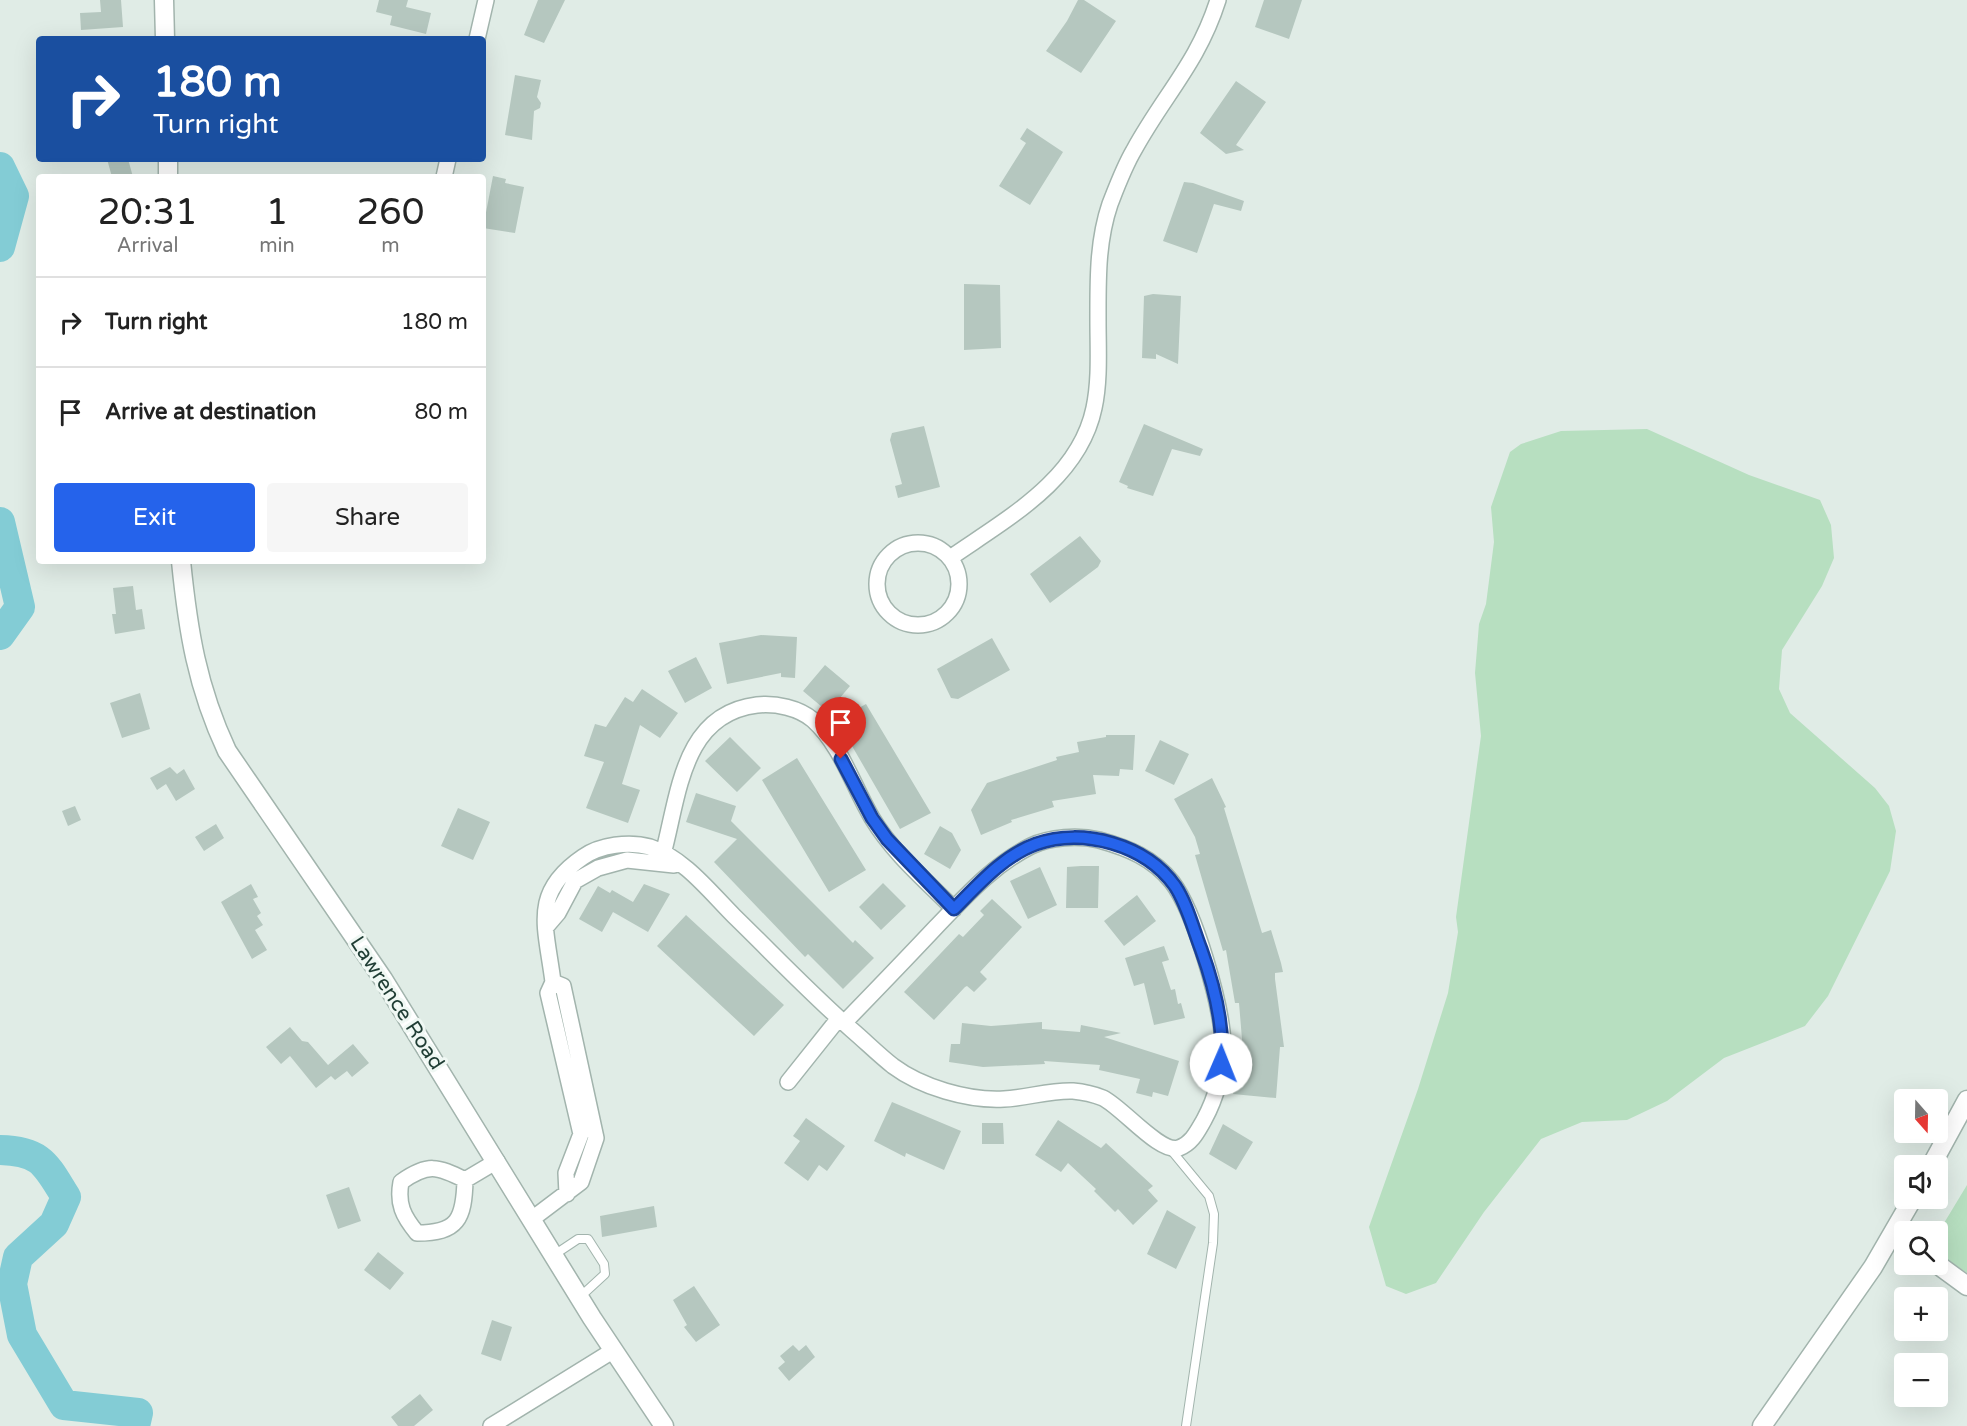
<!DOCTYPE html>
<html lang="en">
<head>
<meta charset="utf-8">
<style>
	body { margin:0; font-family:"Varela Round",sans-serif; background:#f6f6f6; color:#222; height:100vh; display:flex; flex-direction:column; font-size:22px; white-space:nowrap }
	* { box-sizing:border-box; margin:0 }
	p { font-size:20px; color:#767676 }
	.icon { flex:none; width:33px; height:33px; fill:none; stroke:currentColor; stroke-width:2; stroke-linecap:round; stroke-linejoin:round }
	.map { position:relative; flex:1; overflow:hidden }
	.panel { position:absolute; left:36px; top:174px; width:450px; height:390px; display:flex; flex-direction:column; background:#fff; border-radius:6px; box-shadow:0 6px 24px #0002 }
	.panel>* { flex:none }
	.top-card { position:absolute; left:36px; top:36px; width:450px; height:126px; border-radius:6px; box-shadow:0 6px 24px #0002; background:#1a4fa0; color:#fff; overflow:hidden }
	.needle { width:39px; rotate:160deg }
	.controls { position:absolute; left:1894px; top:1089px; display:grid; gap:12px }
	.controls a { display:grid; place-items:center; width:54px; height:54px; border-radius:6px; background:#fff; box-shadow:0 6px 24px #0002; font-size:30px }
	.pin { position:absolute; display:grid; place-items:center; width:51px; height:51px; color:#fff; margin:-62px -26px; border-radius:50% 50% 50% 0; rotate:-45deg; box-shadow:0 0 6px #0007 }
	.pin .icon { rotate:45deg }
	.me { position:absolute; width:66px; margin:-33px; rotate:1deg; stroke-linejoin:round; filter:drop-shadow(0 0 4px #0008) }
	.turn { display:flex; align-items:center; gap:21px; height:126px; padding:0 18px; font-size:27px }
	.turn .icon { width:78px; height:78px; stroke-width:2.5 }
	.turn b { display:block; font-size:42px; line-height:51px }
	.eta { display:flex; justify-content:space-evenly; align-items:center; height:102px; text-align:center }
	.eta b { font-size:36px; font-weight:600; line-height:42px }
	.button { display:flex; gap:12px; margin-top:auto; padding:12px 18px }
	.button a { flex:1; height:69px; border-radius:6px; background:#2563eb; color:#fff; font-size:24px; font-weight:600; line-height:69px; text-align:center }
	.button a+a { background:#f6f6f6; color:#222 }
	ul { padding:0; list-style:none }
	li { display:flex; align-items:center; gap:18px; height:90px; padding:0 18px; border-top:2px solid #e0e0e0 }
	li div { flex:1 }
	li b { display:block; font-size:22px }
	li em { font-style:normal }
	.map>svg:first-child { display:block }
	.green { fill:#b7dfc0 }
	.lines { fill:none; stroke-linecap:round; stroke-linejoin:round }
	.river { stroke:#83ccd5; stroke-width:30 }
	.building { fill:#b5c7bf }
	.service-casing { stroke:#a2b4ad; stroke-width:10 }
	.minor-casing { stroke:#a2b4ad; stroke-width:18 }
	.tertiary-casing { stroke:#a2b4ad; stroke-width:21 }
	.service { stroke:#fff; stroke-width:8 }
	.minor { stroke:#fff; stroke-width:15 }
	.tertiary { stroke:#fff; stroke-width:18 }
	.route-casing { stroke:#184099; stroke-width:15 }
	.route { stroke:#2563eb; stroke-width:10 }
	.labels { text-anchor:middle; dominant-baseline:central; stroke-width:6; stroke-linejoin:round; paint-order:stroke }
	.street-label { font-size:21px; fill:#1f3d34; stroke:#f0f8f4 }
</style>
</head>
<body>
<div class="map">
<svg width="1967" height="1426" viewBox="0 0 1967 1426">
	<rect width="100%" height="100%" fill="#e0ece6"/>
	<!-- green -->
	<path class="green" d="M1647 429 1749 475 1820 500 1831 525 1834 558 1822 586 1782 650 1779 689 1790 713 1875 788 1889 806 1896 831 1890 871 1828 996 1805 1026 1724 1058 1667 1101 1627 1120 1582 1122 1541 1139 1484 1212 1436 1283 1406 1294 1386 1286 1369 1227 1418 1089 1448 993 1458 932 1456 917 1481 736 1475 673 1479 624 1486 604 1494 542 1491 507 1510 452 1521 444 1561 431Z
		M1967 1185V1273L1938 1253V1233Z"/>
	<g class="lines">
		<!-- river -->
		<path class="river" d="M0 167 14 196 0 247
			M0 522 20 607 0 635
			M0 1150C42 1151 46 1165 66 1197L54 1224 18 1257 12 1284 22 1335 64 1405 138 1413 135 1426"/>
	</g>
	<!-- building -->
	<path class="building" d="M100 0H121L123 27 81 30 80 13 101 12Z
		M379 0H408L406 7 431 13 426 34 390 25 392 16 376 12Z
		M538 0H565L544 43 524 35Z
		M1078 0H1084L1116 21 1081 73 1046 51 1067 21Z
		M1264 0H1302L1289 39 1255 27Z
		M515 75 541 80 537 97 541 103 540 108 534 111 532 140 505 135Z
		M1236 81 1266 102 1236 145 1244 150 1226 154 1200 133Z
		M1027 128 1063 152 1030 205 999 186 1026 143 1020 139Z
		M107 159H128L133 177H112Z
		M493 176 506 179 505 183 524 187 515 233 483 228Z
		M1184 182 1193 183 1244 201 1241 211 1214 204 1197 253 1163 241Z
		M964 284 1000 285 1001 348 964 350Z
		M1153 294 1181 296 1178 364 1156 354V359L1142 358 1144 296Z
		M1144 424 1203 449 1200 456 1172 449 1153 496 1127 488 1128 486 1119 482Z
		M924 426 940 487 898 498 895 486 902 484 890 440 892 433Z
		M1080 536 1101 561 1098 567 1050 603 1030 574Z
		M133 586 136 610 142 609 145 629 115 634 112 614H116L113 588Z
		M761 635 797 637 795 678 781 677V673L727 684 719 643Z
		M992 638 1010 670 958 699 951 698 937 669Z
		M696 657 712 688 685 703 668 671Z
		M825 665 850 686 828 712 803 691Z
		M642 689 678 713 660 738 640 725 622 784 640 790 628 823 586 808 604 762 584 756 595 724 606 727 625 697 633 702Z
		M140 693 150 729 122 738 110 703Z
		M866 704 931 813 900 829 837 720Z
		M1106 735H1135L1133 770 1120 769 1119 776 1093 775 1096 794 1052 801 1054 807 1011 820 1012 822 981 835 971 810 987 783 1057 760 1056 757 1079 752 1077 742 1106 737Z
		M730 737 761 768 737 792 705 761Z
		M1160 740 1189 754 1174 785 1145 771Z
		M797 758 866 870 829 892 762 780Z
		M170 767 177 774 184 769 195 789 176 801 166 784 157 790 150 778Z
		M1212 778 1226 807 1224 808 1262 933 1271 930 1281 963 1283 972 1275 973V979L1284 1047H1280L1276 1098 1233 1094 1237 1062 1244 1063 1239 1003H1235L1226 950 1223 951 1195 855 1200 854 1195 837 1174 799Z
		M696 793 736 806 731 821 853 943 855 940 874 958 843 989 808 954 805 957 714 862 737 839 686 822Z
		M75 806 81 820 68 826 62 811Z
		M458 808 490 822 473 860 441 846Z
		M216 824 224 838 204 851 195 837Z
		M940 826 952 833 961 850 950 869 924 854Z
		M1081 866H1099L1098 908H1066L1067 867Z
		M1040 867 1057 905 1028 919 1010 881Z
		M883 883 906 906 881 930 859 907Z
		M251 884 258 897 253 899 261 913 257 916 263 925 255 930 267 950 252 959 221 902Z
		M644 884 670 894 648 932 613 912 602 932 579 919 598 886 610 893 612 890 633 902Z
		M1137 895 1156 921 1124 946 1104 921Z
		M992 899 1022 927 980 972 987 979 974 992 967 986 965 987 934 1020 904 992 959 934 963 937 984 915 980 911Z
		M686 915 784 1005 754 1036 657 946Z
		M1164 946 1169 960 1162 962 1171 990 1175 989 1178 1004 1181 1003 1185 1018 1154 1025 1144 983 1134 986 1125 958Z
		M1042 1022V1029L1080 1032 1081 1025 1121 1033 1104 1037 1179 1061 1168 1096 1153 1092 1152 1097 1136 1093 1140 1079 1099 1070 1100 1065 1044 1061 1045 1064 983 1067 949 1062 951 1044H960L962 1023 991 1026Z
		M290 1027 302 1041 308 1042 328 1065 353 1044 369 1063 352 1077 347 1071 335 1080 331 1076 316 1088 290 1056 281 1064 266 1047Z
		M892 1102 961 1131 944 1170 906 1153 905 1157 874 1141Z
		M806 1118 845 1146 827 1171 819 1165 808 1181 784 1163 800 1141 793 1136Z
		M1058 1120 1101 1148 1106 1143 1153 1186 1148 1190 1158 1201 1133 1225 1118 1209 1115 1212 1094 1191 1096 1189 1068 1163 1061 1172 1035 1155Z
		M982 1123H1003L1004 1144H982Z
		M1223 1124 1253 1142 1236 1170 1209 1154Z
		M349 1187 361 1221 338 1229 326 1195Z
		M654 1206 657 1227 602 1237 600 1216Z
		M1167 1210 1196 1227 1176 1269 1147 1254Z
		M378 1252 404 1273 390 1290 364 1270Z
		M694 1286 720 1325 696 1342 684 1327 687 1325 673 1300Z
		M492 1320 512 1327 501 1361 481 1354Z
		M793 1345 799 1351 806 1345 815 1357 789 1381 778 1368 785 1362 780 1356Z
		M420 1394 433 1410 414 1426H398L391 1417Z"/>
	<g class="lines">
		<defs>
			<path id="service" d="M1171 1150 1209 1196 1214 1214 1213 1243 1186 1426
				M554 1255 578 1239H588L604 1264 605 1274 580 1297"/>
			<path id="minor" d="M477 39 486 0
				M444 177 448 159
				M877 584a41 41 0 1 1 82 0a41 41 0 1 1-82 0Z
				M950 558C1006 519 1079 480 1094 408 1100 380 1098 350 1098 321 1098 282 1097 242 1110 204 1117 186 1124 167 1134 150 1164 95 1198 63 1218 0
				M663 854C679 795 682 714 757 705 776 703 799 708 813 720 841 745 853 786 872 818 893 853 925 880 954 909
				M546 927 558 913 575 881 598 868 627 860 674 865
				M788 1082 839 1018
				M465 1180C437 1166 428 1163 401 1182 397 1204 403 1216 417 1233 458 1233 464 1219 465 1180L497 1161
				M567 1194 566 1173 581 1134 548 993 553 982C546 926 530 893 583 857 600 845 629 841 650 847 684 858 710 892 734 916 773 954 811 994 852 1030 866 1042 879 1055 893 1066 921 1087 968 1101 1004 1099 1027 1098 1050 1090 1073 1091 1084 1092 1093 1094 1103 1098 1123 1108 1160 1154 1179 1148 1192 1143 1197 1132 1204 1120 1216 1098 1224 1070 1223 1045 1222 1006 1195 912 1172 882 1153 858 1128 848 1099 840 1078 835 1050 837 1031 846 993 865 965 897 936 927 906 959 875 991 844 1023
				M532 1219 581 1182 596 1138 563 986 553 982
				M491 1426 614 1350"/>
			<path id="tertiary" d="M164 0 165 39
				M168 159V177
				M181 561C188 631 197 687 227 751L383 979 592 1318 664 1426
				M1931 1166 1967 1100
				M1937 1264 1967 1286
				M1762 1426 1873 1267 1913 1198"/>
		</defs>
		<!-- service casing -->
		<use href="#service" class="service-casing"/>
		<!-- minor casing -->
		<use href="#minor" class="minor-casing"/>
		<!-- tertiary casing -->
		<use href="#tertiary" class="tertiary-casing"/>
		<!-- service -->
		<use href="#service" class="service"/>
		<!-- minor -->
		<use href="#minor" class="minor"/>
		<!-- tertiary -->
		<use href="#tertiary" class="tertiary"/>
	</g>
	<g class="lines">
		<defs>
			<path id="route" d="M841 759 872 818 887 839 954 909C978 885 1003 856 1036 844 1083 827 1146 845 1175 886 1187 904 1193 928 1201 949 1214 985 1225 1026 1221 1064"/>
		</defs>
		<!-- route casing -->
		<use href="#route" class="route-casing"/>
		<!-- route -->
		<use href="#route" class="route"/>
	</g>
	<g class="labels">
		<!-- street labels -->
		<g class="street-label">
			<text transform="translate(397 1003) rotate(57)">Lawrence Road</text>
		</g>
	</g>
</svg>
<div class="controls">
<a><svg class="needle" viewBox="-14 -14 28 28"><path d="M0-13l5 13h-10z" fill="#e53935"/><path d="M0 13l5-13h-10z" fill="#767676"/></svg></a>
<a><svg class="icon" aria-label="sound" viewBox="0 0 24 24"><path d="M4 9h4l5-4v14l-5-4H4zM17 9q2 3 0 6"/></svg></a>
<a><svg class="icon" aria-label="search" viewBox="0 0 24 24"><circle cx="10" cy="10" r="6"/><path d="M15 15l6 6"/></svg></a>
<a>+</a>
<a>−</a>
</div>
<div class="pin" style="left:841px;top:759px;background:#d93025"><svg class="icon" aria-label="arrive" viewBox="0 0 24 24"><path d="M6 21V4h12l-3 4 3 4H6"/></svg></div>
<svg class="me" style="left:1221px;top:1064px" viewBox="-20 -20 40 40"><circle r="19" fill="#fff"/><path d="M0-13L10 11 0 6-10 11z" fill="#2563eb"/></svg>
<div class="top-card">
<div class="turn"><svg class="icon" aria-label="right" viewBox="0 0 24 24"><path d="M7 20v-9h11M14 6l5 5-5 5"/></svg><div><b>180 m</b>Turn right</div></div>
</div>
<section class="panel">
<div class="eta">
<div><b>20:31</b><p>Arrival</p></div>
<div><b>1</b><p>min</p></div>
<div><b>260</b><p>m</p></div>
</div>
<ul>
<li><svg class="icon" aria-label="right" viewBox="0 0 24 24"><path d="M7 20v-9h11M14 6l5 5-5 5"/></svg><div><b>Turn right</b></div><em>180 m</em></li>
<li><svg class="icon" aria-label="arrive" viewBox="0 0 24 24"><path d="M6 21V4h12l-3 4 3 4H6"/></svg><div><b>Arrive at destination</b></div><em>80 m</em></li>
</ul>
<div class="button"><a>Exit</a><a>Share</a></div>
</section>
</div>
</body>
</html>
